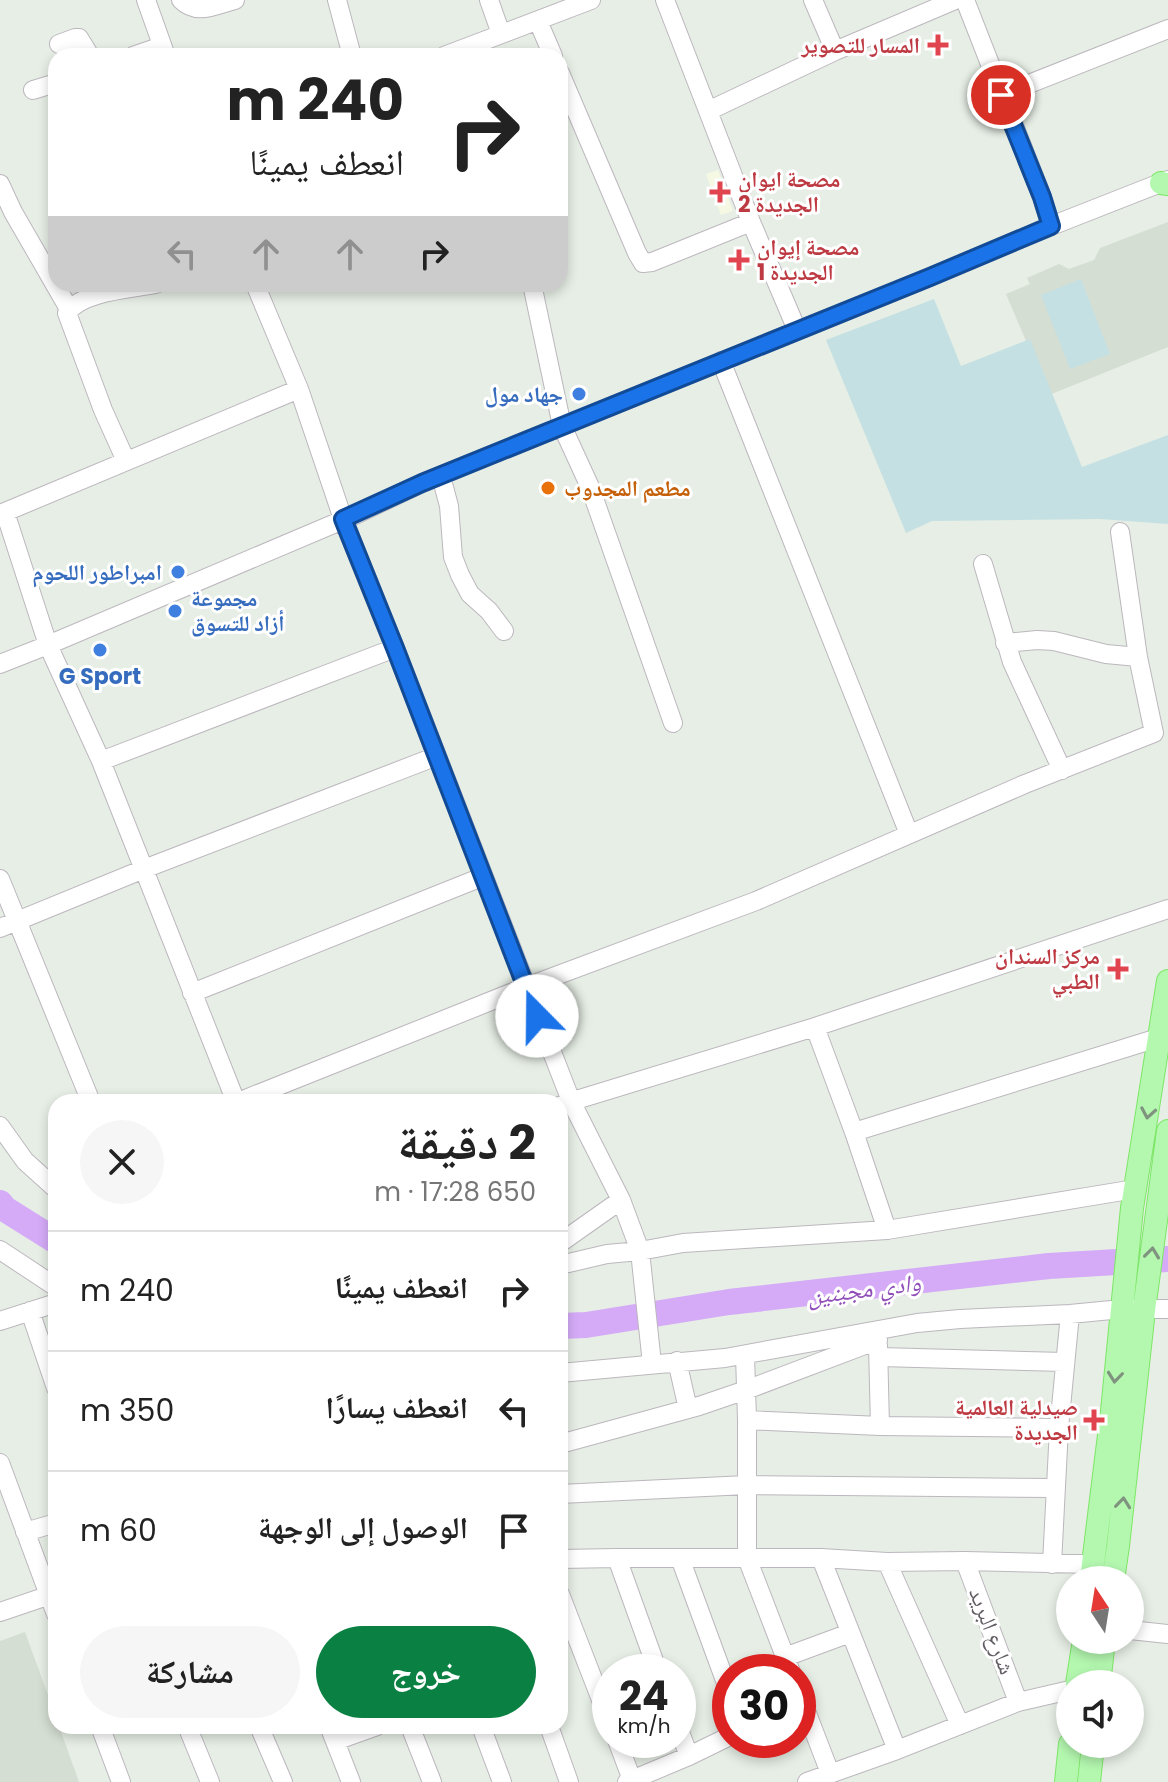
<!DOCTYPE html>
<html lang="ar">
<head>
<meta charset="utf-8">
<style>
	body { margin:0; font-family:Poppins,"Noto Naskh Arabic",sans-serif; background:#f6f6f6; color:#222; direction:rtl; height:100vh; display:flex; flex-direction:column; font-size:30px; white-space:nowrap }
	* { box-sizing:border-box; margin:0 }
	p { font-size:26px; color:#767676 }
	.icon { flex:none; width:44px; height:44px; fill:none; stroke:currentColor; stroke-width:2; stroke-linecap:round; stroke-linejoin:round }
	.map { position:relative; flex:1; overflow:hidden; direction:ltr }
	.side { position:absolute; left:48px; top:1094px; width:520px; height:640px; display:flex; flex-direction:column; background:#fff; border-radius:24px; box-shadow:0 4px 12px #0003; direction:rtl }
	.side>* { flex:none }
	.top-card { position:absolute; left:48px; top:48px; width:520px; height:244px; border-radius:24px; box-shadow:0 4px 12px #0003; direction:rtl; background:#fff; color:#222; overflow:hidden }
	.needle { width:52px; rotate:348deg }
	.buttons { position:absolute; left:1056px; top:1566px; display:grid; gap:16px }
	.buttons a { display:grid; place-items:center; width:88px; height:88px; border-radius:50%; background:#fff; box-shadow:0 4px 12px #0003; font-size:40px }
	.speed { position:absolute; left:592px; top:1654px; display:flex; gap:16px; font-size:40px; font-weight:700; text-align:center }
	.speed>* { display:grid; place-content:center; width:104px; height:104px; border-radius:50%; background:#fff; box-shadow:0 4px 12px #0003; line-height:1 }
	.speed small { font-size:20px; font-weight:400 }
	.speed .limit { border:12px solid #d22; background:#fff; color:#111 }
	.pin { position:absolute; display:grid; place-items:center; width:68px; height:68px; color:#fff; margin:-34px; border:4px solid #fff; border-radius:50%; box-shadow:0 2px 8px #0007 }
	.me { position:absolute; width:88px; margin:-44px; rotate:338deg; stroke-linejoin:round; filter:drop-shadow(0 0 6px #0008) }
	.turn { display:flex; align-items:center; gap:28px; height:168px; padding:0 32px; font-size:36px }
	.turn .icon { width:104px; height:104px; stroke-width:2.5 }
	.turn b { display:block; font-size:56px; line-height:68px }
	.lanes { display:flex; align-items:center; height:76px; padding:0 32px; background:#0003; justify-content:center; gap:40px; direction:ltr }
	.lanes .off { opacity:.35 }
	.round { display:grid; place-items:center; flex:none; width:84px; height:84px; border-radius:42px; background:#f6f6f6 }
	.head { display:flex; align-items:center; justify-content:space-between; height:136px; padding:0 32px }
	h1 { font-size:48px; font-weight:700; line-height:60px }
	.action { display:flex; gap:16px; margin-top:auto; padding:16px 32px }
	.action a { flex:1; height:92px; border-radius:48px; background:#0b8043; color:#fff; font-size:32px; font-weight:700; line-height:92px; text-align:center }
	.action a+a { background:#f6f6f6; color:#222 }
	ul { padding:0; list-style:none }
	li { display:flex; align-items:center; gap:24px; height:120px; padding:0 32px; border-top:2px solid #e0e0e0 }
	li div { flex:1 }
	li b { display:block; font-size:30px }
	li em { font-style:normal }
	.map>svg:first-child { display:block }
	.education { fill:#d5ded3 }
	.medical { fill:#f5f9e3 }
	.grass { fill:#c4e0e3 }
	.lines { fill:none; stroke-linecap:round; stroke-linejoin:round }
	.river { stroke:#d5abf8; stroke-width:26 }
	.minor-casing { stroke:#bcb7be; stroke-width:20 }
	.major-casing { stroke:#7de666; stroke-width:24 }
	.minor { stroke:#fff; stroke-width:18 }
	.major { stroke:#b4f8b0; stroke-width:22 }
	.oneway { stroke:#7f937f }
	.route-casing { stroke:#114b97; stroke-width:20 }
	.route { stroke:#1a73e8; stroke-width:14 }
	.health-dot { fill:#e0444e; stroke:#fff; stroke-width:3 }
	.shop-dot { fill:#3f7fe0; stroke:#fff; stroke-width:3 }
	.food-dot { fill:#e8710a; stroke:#fff; stroke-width:3 }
	.labels { text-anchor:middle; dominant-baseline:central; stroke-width:6; stroke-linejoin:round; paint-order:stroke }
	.health-label { font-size:22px; font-weight:bold; fill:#be3a42; stroke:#fff; text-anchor:end }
	.shop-label { font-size:22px; font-weight:bold; fill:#366cbe; stroke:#fff; text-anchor:end }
	.food-label { font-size:22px; font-weight:bold; fill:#c56008; stroke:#fff; text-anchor:start }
	.street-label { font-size:22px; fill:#625d64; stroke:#fff }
	.water-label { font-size:24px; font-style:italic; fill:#914fba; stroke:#fff }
</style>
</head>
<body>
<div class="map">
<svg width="1168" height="1782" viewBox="0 0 1168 1782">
	<rect width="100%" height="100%" fill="#e6eee5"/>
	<!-- education -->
	<path class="education" d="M1168 222V347L1049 395 1006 294 1030 284 1027 278 1059 264 1069 269 1094 260 1100 248Z
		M25 1632 56 1717V1726H59L79 1782H0V1641Z"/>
	<!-- medical -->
	<path class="medical" d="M718 170 733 211 721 215 706 174Z"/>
	<!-- grass -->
	<path class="grass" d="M1081 279 1110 354 1070 369 1041 295Z
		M934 299 961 366 1030 339 1082 467 1168 435V524L1100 519 932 521 906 533 826 340Z"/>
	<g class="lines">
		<!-- river -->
		<path class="river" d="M0 1203 5 1209 56 1241
			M560 1326 586 1325 729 1302 1049 1266 1168 1259"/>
		<defs>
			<path id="minor" d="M146 0 166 56
				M181 0C197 16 215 5 235 0
				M337 0 352 56
				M489 0 501 34
				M665 0 751 222 797 330
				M813 0 835 51
				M965 0 1042 197 1051 226
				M538 21 553 56
				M59 44 75 38H79L90 56
				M133 56 162 46
				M444 56 591 0
				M560 73 637 253 643 263 652 262 751 222
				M33 90 56 83
				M1001 95 1168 29
				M708 111 835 51 955 0
				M0 184 13 212 69 309
				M255 284 299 389 343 519 395 648 571 1101 621 1200 640 1251 607 1254 560 1265
				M532 284 562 426 590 487 673 723
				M721 361 909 834
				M126 461 103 410 67 313C82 291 131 289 156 284
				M441 476 449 506 453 557 460 575 470 594 489 611 504 631
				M5 512 299 389
				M0 514 5 512 48 645 101 761 236 1102
				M983 564 1012 662 1062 770
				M1005 643 1037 640 1054 641 1106 654 1138 657
				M0 664 48 645 357 514 422 483 930 277 1051 226 1168 180
				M101 761 395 648
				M0 879 91 1102
				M0 928 144 869 437 756
				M192 993 482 877
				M815 1027 854 1132 887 1230
				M238 1102 526 987 756 901 1025 784 1154 733 1138 657 1120 532
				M563 1104 815 1027 1168 909
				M0 1126 25 1161 56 1189
				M854 1132 1161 1037
				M560 1243 621 1200
				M0 1250 56 1287
				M30 1311 56 1388
				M0 1321 56 1303
				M878 1345 880 1426
				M745 1355 747 1420V1558L791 1672
				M880 1357 1064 1362
				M677 1361 688 1409
				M652 1364 640 1251 683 1243 887 1230 1135 1189
				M560 1373 725 1358 917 1323 960 1319 1070 1314 1122 1309H1168
				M747 1420 880 1426 1059 1428
				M560 1444 699 1406 746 1390 878 1340
				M0 1463 56 1614
				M560 1494 747 1485 1054 1488
				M25 1532 56 1523
				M617 1558 658 1672
				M680 1558 730 1694
				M821 1558 897 1750
				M560 1559 617 1558H821L887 1562 965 1561 1093 1564
				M965 1561 1018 1702
				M887 1562 960 1725
				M1052 1564 1059 1428 1070 1314
				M560 1594 610 1723
				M0 1612 56 1593
				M1130 1630 1168 1634
				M785 1657 850 1633
				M798 1690 830 1773
				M100 1726 121 1782
				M187 1726 210 1782
				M259 1726 283 1782
				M329 1726 351 1782
				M410 1726 432 1782
				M481 1726 502 1782
				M549 1726 569 1782
				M678 1727 689 1756
				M617 1740 632 1780
				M335 1741 377 1726
				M627 1782 689 1756 730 1736
				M807 1782 897 1750 1018 1702 1070 1690"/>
			<path id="major" d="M1161 183 1168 184
				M1091 1580 1112 1411 1132 1208 1168 981
				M1113 1580 1118 1546 1144 1310 1168 1131
				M1077 1684 1084 1640
				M1099 1684 1104 1640
				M1066 1782 1070 1744
				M1089 1782 1093 1744"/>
		</defs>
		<!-- minor casing -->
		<use href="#minor" class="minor-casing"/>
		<!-- major casing -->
		<use href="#major" class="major-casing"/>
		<!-- minor -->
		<use href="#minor" class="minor"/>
		<!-- major -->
		<use href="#major" class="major"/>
	</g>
	<!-- one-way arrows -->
	<defs><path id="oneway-chevron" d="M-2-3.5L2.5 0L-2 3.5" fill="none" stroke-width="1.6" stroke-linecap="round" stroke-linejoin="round" transform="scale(2)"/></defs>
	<g class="oneway">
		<use href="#oneway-chevron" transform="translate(1148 1113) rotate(100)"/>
		<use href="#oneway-chevron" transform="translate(1152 1253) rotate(-83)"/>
		<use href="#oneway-chevron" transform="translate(1115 1377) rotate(96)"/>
		<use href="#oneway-chevron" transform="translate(1123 1503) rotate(-84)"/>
	</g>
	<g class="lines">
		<defs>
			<path id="route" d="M537 1016 395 648 343 519 422 483 930 277 1051 226 1042 197 1001 95"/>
		</defs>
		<!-- route casing -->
		<use href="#route" class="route-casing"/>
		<!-- route -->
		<use href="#route" class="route"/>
	</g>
	<!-- markers -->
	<g class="health-dot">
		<path d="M934 33h8v8h8v8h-8v8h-8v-8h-8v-8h8z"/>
		<path d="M716 180h8v8h8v8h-8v8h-8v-8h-8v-8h8z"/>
		<path d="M735 248h8v8h8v8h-8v8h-8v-8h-8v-8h8z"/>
		<path d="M1114 957h8v8h8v8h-8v8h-8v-8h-8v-8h8z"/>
		<path d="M1090 1408h8v8h8v8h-8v8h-8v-8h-8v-8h8z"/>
	</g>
	<g class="shop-dot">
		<circle cx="579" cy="394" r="8"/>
		<circle cx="178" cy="572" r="8"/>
		<circle cx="175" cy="611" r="8"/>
		<circle cx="100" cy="650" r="8"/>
	</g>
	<circle class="food-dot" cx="548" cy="488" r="8"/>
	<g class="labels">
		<!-- health labels -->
		<g class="health-label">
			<text x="920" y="45">المسار للتصوير</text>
			<text x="738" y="179" text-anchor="start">مصحة ايوان<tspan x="738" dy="25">الجديدة 2</tspan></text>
			<text x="757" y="247" text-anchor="start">مصحة إيوان<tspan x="757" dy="25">الجديدة 1</tspan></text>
			<text x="1100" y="956">مركز السندان<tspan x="1100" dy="25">الطبي</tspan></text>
			<text x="1078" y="1407">صيدلية العالمية<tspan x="1078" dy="25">الجديدة</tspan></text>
		</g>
		<!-- shop labels -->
		<g class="shop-label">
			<text x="563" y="394">جهاد مول</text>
			<text x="162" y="572">امبراطور اللحوم</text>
			<text x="191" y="598" text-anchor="start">مجموعة<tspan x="191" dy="25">أزاد للتسوق</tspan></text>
			<text x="100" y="676" text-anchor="middle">G Sport</text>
		</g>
		<!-- food labels -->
		<g class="food-label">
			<text x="564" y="488">مطعم المجدوب</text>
		</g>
		<!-- street labels -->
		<g class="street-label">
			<text transform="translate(992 1631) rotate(69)">شارع البريد</text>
		</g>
		<!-- water labels -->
		<g class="water-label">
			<text transform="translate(864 1289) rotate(-7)">وادي مجينين</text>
		</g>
	</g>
</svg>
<div class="buttons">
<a><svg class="needle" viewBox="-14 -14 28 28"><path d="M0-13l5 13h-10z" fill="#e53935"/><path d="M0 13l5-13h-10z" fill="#767676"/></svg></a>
<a><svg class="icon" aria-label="sound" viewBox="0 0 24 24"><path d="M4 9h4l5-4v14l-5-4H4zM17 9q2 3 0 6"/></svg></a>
</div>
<div class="speed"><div>24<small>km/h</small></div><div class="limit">30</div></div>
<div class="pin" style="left:1001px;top:95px;background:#d93025"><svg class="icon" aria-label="arrive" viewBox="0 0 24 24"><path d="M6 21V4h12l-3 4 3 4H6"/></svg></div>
<svg class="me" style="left:537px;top:1016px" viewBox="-20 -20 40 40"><circle r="19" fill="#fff"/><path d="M0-13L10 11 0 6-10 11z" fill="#1a73e8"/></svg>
<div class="top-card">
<div class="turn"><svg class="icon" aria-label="right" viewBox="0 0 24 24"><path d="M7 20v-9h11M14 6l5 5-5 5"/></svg><div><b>240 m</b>انعطف يمينًا</div></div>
<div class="lanes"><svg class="icon off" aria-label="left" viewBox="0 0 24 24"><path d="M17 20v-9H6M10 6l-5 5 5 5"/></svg><svg class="icon off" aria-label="ahead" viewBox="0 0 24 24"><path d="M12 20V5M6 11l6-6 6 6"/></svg><svg class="icon off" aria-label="ahead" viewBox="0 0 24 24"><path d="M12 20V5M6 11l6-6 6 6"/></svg><svg class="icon" aria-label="right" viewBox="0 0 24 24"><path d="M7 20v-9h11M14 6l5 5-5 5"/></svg></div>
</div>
<section class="side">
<div class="head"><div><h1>2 دقيقة</h1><p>650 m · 17:28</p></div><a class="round"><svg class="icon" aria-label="close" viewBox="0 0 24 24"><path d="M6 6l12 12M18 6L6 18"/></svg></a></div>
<ul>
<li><svg class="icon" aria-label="right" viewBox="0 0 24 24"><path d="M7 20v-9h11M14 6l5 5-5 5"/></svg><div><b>انعطف يمينًا</b></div><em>240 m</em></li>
<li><svg class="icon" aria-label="left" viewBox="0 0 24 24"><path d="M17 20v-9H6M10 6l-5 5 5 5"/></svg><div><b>انعطف يسارًا</b></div><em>350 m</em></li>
<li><svg class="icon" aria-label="arrive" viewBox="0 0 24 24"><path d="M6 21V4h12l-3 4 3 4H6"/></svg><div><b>الوصول إلى الوجهة</b></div><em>60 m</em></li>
</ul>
<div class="action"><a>خروج</a><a>مشاركة</a></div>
</section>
</div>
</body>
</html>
